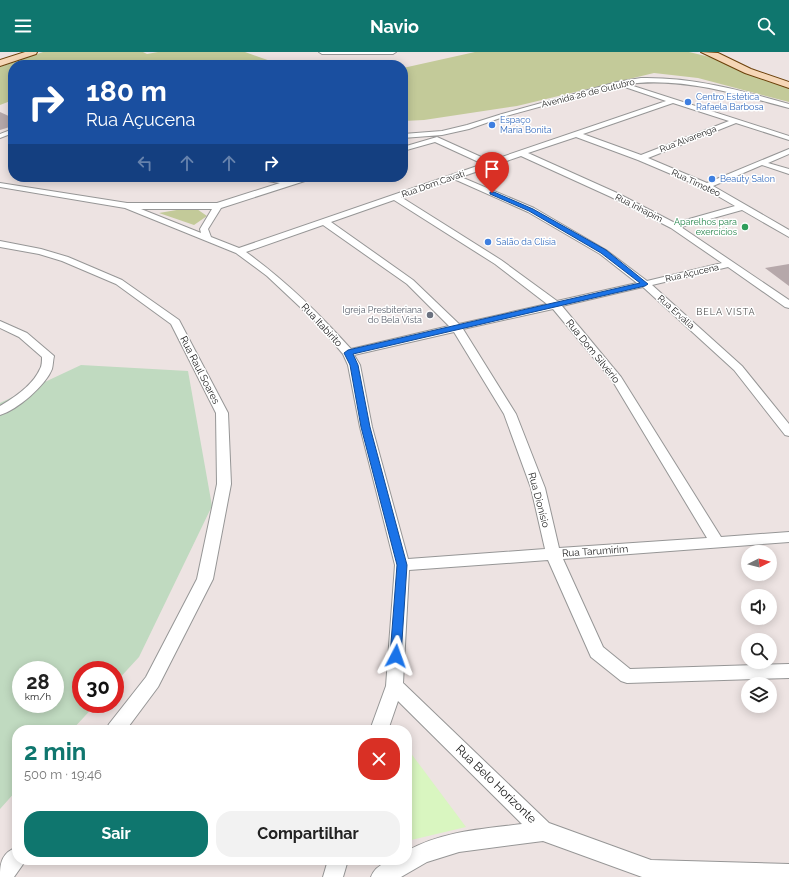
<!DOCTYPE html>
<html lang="pt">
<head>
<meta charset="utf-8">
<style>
	body { margin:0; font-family:Raleway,sans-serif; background:#f2f2f2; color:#222; height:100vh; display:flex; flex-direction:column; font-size:15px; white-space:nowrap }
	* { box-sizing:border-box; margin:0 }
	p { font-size:13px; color:#767676 }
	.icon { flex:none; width:22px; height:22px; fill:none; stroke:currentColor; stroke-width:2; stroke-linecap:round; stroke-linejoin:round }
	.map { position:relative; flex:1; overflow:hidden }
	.side { position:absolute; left:12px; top:673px; width:400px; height:140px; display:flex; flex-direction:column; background:#fff; border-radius:16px; box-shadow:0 2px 10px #0003 }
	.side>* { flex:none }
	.guide { position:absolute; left:8px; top:8px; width:400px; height:122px; border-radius:16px; box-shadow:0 2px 10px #0003; background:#1a4fa0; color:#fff; overflow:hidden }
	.needle { width:26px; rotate:84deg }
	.controls { position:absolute; left:741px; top:493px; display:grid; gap:8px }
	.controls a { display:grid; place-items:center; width:36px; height:36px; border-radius:50%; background:#fff; box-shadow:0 2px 10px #0003; font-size:20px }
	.speed { position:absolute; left:12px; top:609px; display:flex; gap:8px; font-size:20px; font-weight:700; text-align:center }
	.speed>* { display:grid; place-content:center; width:52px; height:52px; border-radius:50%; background:#fff; box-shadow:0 2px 10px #0003; line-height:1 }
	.speed small { font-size:10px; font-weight:400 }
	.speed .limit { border:6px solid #d22; background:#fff; color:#111 }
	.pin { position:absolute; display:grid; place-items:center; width:34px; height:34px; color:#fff; margin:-41px -17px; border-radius:50% 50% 50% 0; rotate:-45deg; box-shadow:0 0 4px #0007 }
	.pin .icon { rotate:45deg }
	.me { position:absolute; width:44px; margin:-22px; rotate:4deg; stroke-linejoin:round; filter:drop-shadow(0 0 3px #0008) }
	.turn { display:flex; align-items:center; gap:14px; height:84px; padding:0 12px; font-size:18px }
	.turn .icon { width:52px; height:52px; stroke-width:2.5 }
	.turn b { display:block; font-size:28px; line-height:34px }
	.lanes { display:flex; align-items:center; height:38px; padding:0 12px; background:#0003; justify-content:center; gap:20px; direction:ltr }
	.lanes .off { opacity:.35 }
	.round { display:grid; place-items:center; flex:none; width:42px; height:42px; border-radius:16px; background:#f2f2f2 }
	.summary { display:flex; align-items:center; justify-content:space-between; height:68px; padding:0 12px }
	h1 { font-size:24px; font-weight:700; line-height:30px; color:#0f766e }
	.cta { display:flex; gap:8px; margin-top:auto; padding:8px 12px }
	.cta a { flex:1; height:46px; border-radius:16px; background:#0f766e; color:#fff; font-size:16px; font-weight:700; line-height:46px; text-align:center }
	.cta a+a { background:#f2f2f2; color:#222 }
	header { display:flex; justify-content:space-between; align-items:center; height:52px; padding:0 12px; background:#0f766e; color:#fff; font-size:18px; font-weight:700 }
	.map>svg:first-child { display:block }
	.forest { fill:#c3ca99 }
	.wetland { fill:#c0dac0; fill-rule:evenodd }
	.park { fill:#d9f6c0 }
	.building { fill:#b6a8aa }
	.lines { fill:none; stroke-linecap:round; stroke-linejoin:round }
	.minor-casing { stroke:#969696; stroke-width:2 }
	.secondary-casing { stroke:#6c410a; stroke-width:2 }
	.minor { fill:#fff; fill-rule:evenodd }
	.secondary { fill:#f6d7b7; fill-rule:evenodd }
	.route { fill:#1a73e8; stroke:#114b97 }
	.shop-dot { fill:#3f7fe0; stroke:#fff; stroke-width:1.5 }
	.leisure-dot { fill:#2e9e5b; stroke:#fff; stroke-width:1.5 }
	.worship-dot { fill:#6b7280; stroke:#fff; stroke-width:1.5 }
	.labels { text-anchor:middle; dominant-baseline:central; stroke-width:3; stroke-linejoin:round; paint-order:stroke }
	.far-street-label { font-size:9px; fill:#1c1c1c; stroke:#fff }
	.far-shop-label { font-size:9px; fill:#366cbe; stroke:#fff; text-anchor:start }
	.far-leisure-label { font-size:9px; fill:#27864d; stroke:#fff; text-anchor:end }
	.far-worship-label { font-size:9px; fill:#5b616d; stroke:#fff; text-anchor:end }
	.far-neighbourhood-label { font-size:9px; letter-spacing:1px; fill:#4f4f4f; stroke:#fff }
	.street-label { font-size:10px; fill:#1c1c1c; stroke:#fff }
	.near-street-label { font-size:12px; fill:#1c1c1c; stroke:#fff }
</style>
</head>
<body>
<header><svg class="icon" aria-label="menu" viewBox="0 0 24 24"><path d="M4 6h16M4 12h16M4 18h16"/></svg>Navio<svg class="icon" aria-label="search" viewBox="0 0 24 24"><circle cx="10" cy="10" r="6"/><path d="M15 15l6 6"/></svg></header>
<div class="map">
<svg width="789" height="825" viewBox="0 0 789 825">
	<rect width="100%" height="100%" fill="#ede3e2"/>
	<!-- forest -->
	<path class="forest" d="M43 0H143L147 2 158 0H245L279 12 307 13H13V48L0 53V15Z
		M475 0H689L714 6 789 35V50L698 26 654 21 517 54 424 68 403 69V16Z
		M194 155 207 164 194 173 159 161Z"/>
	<!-- wetland -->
	<path class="wetland" d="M81 313 188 319 212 454 139 605 115 631V618H81V652H96L72 678H17V738L0 757V351ZM21 618H55V652H21Z"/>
	<!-- park -->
	<path class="park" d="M407 696 466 775 407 789Z"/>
	<!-- building -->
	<path class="building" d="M0 60 13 66V74L0 78Z
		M789 212V234L765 216Z"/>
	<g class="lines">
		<defs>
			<path id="minor" d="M319 0H396L393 2H322Z
				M641 26C693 25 740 38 789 52V56C735 42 684 25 627 32L789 84V88L736 71 648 106 707 131 789 97V102L768 111 789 117V122L762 113 713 134 789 178V185L742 158 681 175 789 248V256L785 255 728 215 652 233 742 314 789 372V384L785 383 734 318 643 235 562 254 621 325 721 485 789 480V490L563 507 603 595 630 617 789 612V626L627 631 621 629 591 605 548 508 409 518 403 631 549 771 651 808 789 812V825H642L543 789 459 800 427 810 401 825H371C377 810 392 808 407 808V799C442 779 483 777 522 772L398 649 388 678H370L386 634 395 513 360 375 348 313 343 302 316 270 267 224 236 201 125 156 0 135V131L127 151H217L280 131 255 127 251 125H271L290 128 300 125H312L311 127 221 156 208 177 211 185 239 196 483 112 435 90 403 99V95L437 85 490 109 666 49 619 33 506 64 469 77 442 83 403 86V82L442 79 467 73 502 62 617 30ZM673 51 729 69 641 103 583 82ZM576 85 638 108 704 136 735 154 675 171 617 141 528 101ZM521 104 611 145 671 176 722 211 647 229 606 198 534 156 461 125ZM454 127 528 160 600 202 637 231 557 249 501 208 401 145ZM394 148 495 212 547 252 459 272 413 228 331 170ZM141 157H212L200 177 201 181ZM323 173 407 232 449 274 351 297C318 260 286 229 246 200ZM553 257 612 328 707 486 559 496 545 436 516 362 463 277ZM454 280 504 362 531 436 545 497 408 507 372 375 360 313 354 303Z
				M13 77V81L0 86V82Z
				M0 189 41 197 68 205 122 228 179 268 228 361 231 432 213 527 158 635 126 678H106L109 672 146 625 197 527 217 432 216 361 171 272 116 232 62 209 39 202 0 195Z
				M0 269 27 281 54 304C53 308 53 313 52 317 46 333 17 358 0 363V354C14 346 33 333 40 317 42 314 42 309 42 305L19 285 0 276Z
				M17 795V808H26L14 825H0C0 810 2 801 17 795Z
				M328 808H348L343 825H323Z"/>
			<path id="secondary" d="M25 0H37L36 2 0 14V8Z
				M701 0 718 1 751 17 789 30V36L745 21Z"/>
		</defs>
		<!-- minor casing -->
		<use href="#minor" class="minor-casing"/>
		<!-- secondary casing -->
		<use href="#secondary" class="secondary-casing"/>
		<!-- minor -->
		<use href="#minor" class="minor"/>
		<!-- secondary -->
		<use href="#secondary" class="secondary"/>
	</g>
	<!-- route -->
	<path class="route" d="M490 140H494L533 157 606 198 648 232 645 234 353 302 358 313 370 375 407 513 401 604 400 607 396 609 392 607 390 604 397 513 361 375 350 313 344 301 348 298 640 231 601 201 529 159 490 142Z"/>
	<!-- markers -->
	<g class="shop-dot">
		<circle cx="688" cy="50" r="4"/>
		<circle cx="492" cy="73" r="4"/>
		<circle cx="712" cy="127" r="4"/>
		<circle cx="488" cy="190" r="4"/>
	</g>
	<circle class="leisure-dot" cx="745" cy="175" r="4"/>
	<circle class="worship-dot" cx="430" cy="263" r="4"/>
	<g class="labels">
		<!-- far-street labels -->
		<g class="far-street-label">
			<text transform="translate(588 41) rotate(-14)">Avenida 26 de Outubro</text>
			<text transform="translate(688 87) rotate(-21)">Rua Alvarenga</text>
			<text transform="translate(696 131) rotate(25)">Rua Timoteo</text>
			<text transform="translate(433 132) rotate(-19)">Rua Dom Cavati</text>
			<text transform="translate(639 156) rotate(27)">Rua Inhapim</text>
			<text transform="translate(692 221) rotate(-13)">Rua Açucena</text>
			<text transform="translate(676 260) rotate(42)">Rua Ervália</text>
		</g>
		<!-- far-shop labels -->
		<g class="far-shop-label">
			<text x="696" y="45">Centro Estética<tspan x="696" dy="10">Rafaela Barbosa</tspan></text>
			<text x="500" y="68">Espaço<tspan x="500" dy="10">Maria Bonita</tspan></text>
			<text x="720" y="127">Beauty Salon</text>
			<text x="496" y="190">Salão da Clísia</text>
		</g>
		<!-- far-leisure labels -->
		<g class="far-leisure-label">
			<text x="737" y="170">Aparelhos para<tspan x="737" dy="10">exercícios</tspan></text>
		</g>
		<!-- far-worship labels -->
		<g class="far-worship-label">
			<text x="422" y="258">Igreja Presbiteriana<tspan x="422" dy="10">do Bela Vista</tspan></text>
		</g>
		<!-- far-neighbourhood labels -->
		<g class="far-neighbourhood-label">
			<text x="726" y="260">BELA VISTA</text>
		</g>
		<!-- street labels -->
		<g class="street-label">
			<text transform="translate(322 273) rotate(47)">Rua Itabirito</text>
			<text transform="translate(593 299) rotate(51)">Rua Dom Silvério</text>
			<text transform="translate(200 318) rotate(63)">Rua Raul Soares</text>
			<text transform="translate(539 448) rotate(75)">Rua Dionísio</text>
			<text transform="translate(595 499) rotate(-4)">Rua Tarumirim</text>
		</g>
		<!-- near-street labels -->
		<g class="near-street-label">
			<text transform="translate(496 732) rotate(44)">Rua Belo Horizonte</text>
		</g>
	</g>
</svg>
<div class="controls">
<a><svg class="needle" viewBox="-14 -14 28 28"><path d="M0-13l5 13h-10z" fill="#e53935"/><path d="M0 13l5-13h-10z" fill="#767676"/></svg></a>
<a><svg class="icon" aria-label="sound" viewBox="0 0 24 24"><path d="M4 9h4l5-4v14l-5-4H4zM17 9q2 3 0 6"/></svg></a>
<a><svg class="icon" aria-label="search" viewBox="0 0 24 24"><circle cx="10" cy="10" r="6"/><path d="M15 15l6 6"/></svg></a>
<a><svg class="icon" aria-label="layers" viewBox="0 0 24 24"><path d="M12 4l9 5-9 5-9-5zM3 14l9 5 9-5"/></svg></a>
</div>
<div class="speed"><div>28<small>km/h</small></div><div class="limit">30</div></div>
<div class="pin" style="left:492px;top:141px;background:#d93025"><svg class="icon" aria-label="arrive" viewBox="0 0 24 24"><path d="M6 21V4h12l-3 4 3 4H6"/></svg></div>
<svg class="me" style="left:396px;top:604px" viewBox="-20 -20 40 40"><path d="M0-17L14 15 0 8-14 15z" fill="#1a73e8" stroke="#fff" stroke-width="4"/></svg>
<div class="guide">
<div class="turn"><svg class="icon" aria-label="right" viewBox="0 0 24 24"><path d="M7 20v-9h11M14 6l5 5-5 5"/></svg><div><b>180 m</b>Rua Açucena</div></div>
<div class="lanes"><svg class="icon off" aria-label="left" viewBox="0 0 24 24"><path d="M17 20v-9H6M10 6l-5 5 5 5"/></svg><svg class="icon off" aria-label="ahead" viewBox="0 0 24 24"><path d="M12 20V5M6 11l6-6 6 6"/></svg><svg class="icon off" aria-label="ahead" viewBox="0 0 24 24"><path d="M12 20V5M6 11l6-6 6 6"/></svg><svg class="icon" aria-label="right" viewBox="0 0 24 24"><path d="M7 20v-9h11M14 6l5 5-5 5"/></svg></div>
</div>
<section class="side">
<div class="summary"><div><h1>2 min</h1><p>500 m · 19:46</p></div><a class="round" style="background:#d93025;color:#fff"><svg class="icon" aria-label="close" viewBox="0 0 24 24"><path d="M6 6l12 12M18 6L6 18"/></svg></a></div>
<div class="cta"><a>Sair</a><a>Compartilhar</a></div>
</section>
</div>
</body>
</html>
